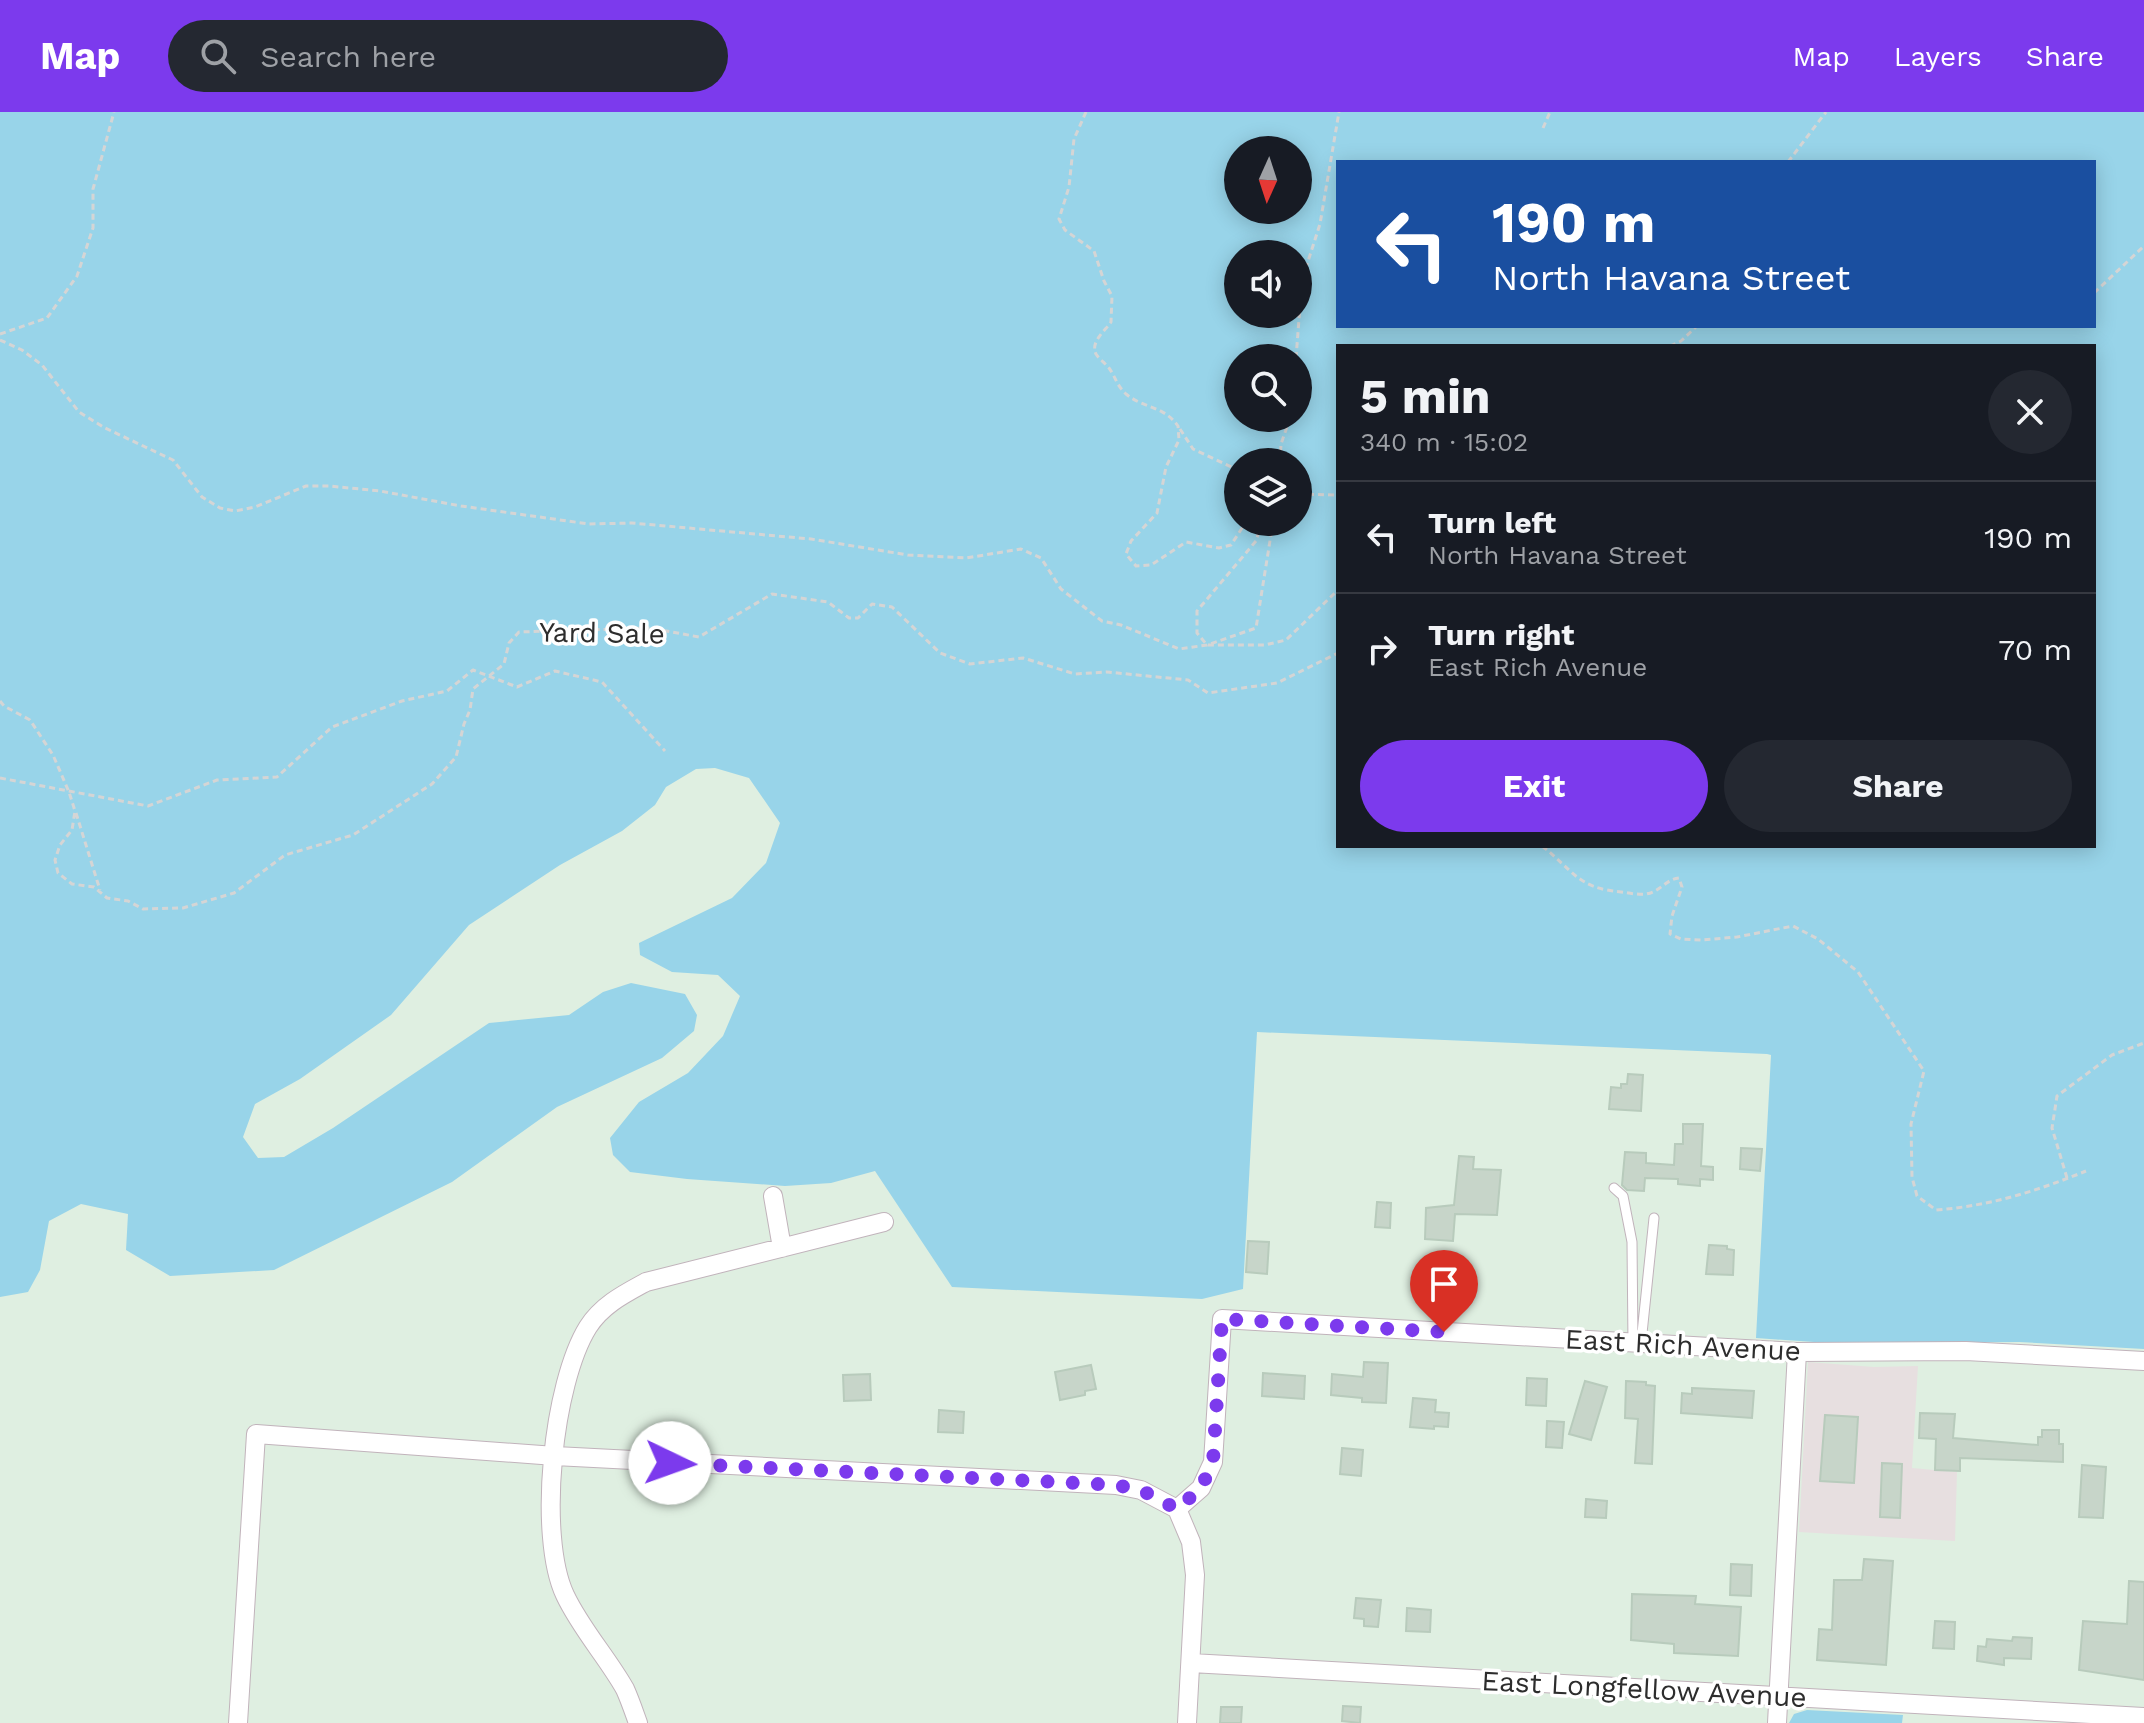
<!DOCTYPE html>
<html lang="en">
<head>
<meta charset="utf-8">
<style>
	body { margin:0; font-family:"Work Sans",sans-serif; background:#242831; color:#f1f3f6; height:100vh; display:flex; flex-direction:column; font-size:30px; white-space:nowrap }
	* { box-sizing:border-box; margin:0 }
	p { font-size:26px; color:#9ea1a6 }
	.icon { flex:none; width:44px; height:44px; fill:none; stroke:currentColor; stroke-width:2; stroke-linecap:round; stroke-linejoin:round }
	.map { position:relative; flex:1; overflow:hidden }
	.side { position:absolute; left:1336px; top:232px; width:760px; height:504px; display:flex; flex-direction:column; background:#171b24; border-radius:0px; box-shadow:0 4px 20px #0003 }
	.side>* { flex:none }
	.hud { position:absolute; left:1336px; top:48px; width:760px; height:168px; border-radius:0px; box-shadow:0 4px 20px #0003; background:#1a4fa0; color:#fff; overflow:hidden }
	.needle { width:52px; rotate:183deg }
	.tools { position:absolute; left:1224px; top:24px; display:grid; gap:16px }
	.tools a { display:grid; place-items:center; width:88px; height:88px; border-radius:50%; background:#171b24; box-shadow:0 4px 20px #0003; font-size:40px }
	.pin { position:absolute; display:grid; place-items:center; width:68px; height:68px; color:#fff; margin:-82px -34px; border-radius:50% 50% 50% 0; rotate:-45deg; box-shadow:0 0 8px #0007 }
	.pin .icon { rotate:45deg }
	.me { position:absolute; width:88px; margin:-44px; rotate:93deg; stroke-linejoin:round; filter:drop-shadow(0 0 6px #0008) }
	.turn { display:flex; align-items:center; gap:28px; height:168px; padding:0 24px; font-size:36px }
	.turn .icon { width:104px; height:104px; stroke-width:2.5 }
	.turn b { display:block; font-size:56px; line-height:68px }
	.round { display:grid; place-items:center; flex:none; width:84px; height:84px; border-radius:42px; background:#242831 }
	.overview { display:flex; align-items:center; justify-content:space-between; height:136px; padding:0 24px }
	h1 { font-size:48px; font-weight:700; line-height:60px }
	.action { display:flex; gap:16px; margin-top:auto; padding:16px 24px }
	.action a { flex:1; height:92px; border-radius:48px; background:#7c3aed; color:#fff; font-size:32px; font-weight:700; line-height:92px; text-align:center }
	.action a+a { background:#242831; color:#f1f3f6 }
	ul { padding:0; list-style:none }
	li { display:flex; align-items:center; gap:24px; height:112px; padding:0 24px; border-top:2px solid #363941 }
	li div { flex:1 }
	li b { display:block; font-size:30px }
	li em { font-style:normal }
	header { display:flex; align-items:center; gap:48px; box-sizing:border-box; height:112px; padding:0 40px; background:#7c3aed; color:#fff }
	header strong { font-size:38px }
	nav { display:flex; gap:44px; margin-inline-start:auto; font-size:28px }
	.search { width:560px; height:72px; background:#242831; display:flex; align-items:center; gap:20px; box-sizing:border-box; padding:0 28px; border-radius:44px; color:#9ea1a6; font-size:30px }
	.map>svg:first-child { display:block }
	.industrial { fill:#e7dfe0 }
	.green { fill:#98d4e9; fill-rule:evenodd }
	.building { fill:#c7d5c9; stroke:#b8cbbc; stroke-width:2 }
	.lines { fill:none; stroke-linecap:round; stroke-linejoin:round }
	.service-casing { stroke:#c1b3bb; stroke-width:11 }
	.minor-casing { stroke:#c1b3bb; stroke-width:20 }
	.path { stroke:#d5d5d5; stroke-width:3; stroke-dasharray:6 4; stroke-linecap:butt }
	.service { stroke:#fff; stroke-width:9 }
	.minor { stroke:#fff; stroke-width:18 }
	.route { stroke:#7c3aed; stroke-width:14; stroke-dasharray:0 25.2 }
	.labels { text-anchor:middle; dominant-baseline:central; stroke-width:7; stroke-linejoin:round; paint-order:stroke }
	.street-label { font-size:28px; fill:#2d2d2d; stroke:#fff }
</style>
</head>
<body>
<header>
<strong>Map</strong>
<div class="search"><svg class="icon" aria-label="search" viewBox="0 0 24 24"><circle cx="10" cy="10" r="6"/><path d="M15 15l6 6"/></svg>Search here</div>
<nav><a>Map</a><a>Layers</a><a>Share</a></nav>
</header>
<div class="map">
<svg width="2144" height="1611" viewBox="0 0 2144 1611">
	<rect width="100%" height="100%" fill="#dfefe1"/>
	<!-- industrial -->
	<path class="industrial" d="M1808 1250 1874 1255 1918 1254 1912 1356 1957 1360 1955 1429 1799 1420Z"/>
	<!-- green -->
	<path class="green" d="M0 0H2144V1237L2019 1230 1829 1231 1756 1226 1771 943 1767 942 1257 920 1243 1177 1202 1187 952 1175 875 1059 831 1071 785 1074 687 1067 630 1060 613 1043 610 1026 639 990 688 961 723 924 740 884 718 863 672 860 640 843 639 831 732 786 766 751 780 711 749 666 715 656 696 657 666 675 655 693 622 719 560 753 469 813 391 903 300 967 255 992 243 1025 258 1046 284 1045 333 1016 489 911 569 903 603 880 631 871 685 882 697 903 694 919 662 946 557 995 452 1070 274 1158 170 1164 126 1138 128 1102 81 1092 49 1109 40 1158 28 1180 0 1185ZM1238 38H1298V98H1238ZM1338 50H2094V214H1338ZM1238 142H1298V202H1238ZM1338 234H2094V734H1338ZM1238 246H1298V306H1238ZM1238 350H1298V410H1238Z
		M1807 1598 1903 1603 1902 1611H1789L1794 1602Z"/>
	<!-- building -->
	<path class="building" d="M1628 962 1643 963 1641 999 1609 997 1611 975 1621 976V972H1627Z
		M1683 1012H1703L1701 1054 1713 1055V1068L1700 1067V1074L1678 1072V1067L1645 1066 1644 1079 1627 1078 1622 1073 1625 1040 1646 1041V1051L1674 1053 1675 1032H1683Z
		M1741 1036 1762 1037 1760 1059 1740 1057Z
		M1459 1044 1474 1045 1473 1057 1501 1058 1497 1103 1455 1102 1453 1129 1425 1127 1426 1096 1454 1093Z
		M1377 1090 1391 1091 1390 1116 1375 1115Z
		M1248 1129 1269 1130 1267 1162 1246 1160Z
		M1709 1133 1727 1134V1137L1734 1138 1733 1163 1706 1162Z
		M1364 1250 1388 1251 1386 1291 1362 1290V1286L1331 1283 1332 1262 1363 1265Z
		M1091 1253 1096 1277 1085 1279V1283L1060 1288 1055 1260Z
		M1263 1261 1305 1264 1304 1287 1262 1284Z
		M870 1262 871 1288 844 1289 843 1263Z
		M1527 1266 1547 1267 1546 1294 1526 1293Z
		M1585 1269 1607 1275 1591 1328 1569 1322Z
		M1626 1269 1646 1270V1273L1655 1274 1652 1352 1635 1351 1638 1307 1625 1306Z
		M1692 1276 1754 1279 1752 1306 1681 1301 1682 1281 1692 1282Z
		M1413 1286 1436 1288 1435 1300 1449 1301 1448 1315 1434 1314V1317L1410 1315Z
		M939 1298 964 1300 963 1321 938 1320Z
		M1920 1301 1955 1302 1953 1326 2038 1333V1325H2042V1318H2059V1332H2063V1350L1960 1346V1359L1935 1358 1936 1327 1919 1326Z
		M1825 1303 1858 1305 1854 1371 1820 1369Z
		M1547 1309 1564 1310 1562 1336 1546 1335Z
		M1342 1336 1363 1338 1361 1364 1340 1362Z
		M1882 1351 1902 1352 1900 1406 1880 1405Z
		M2082 1353 2106 1355 2103 1406 2079 1405Z
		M1586 1387 1607 1389 1606 1406 1585 1405Z
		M1864 1447 1893 1449 1886 1553 1817 1548 1819 1517 1832 1518 1834 1468H1862Z
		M1731 1452 1752 1453 1751 1484 1730 1483Z
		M2129 1469 2144 1470V1568L2079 1558 2083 1509 2127 1512Z
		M1632 1482 1696 1484 1695 1492 1741 1495 1738 1544 1674 1541V1532L1631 1528Z
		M1356 1486 1381 1488 1378 1515 1364 1514V1507L1354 1506Z
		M1407 1496 1431 1498 1430 1520 1406 1519Z
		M1935 1509 1955 1510 1954 1537 1933 1536Z
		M2013 1525 2032 1526 2031 1547 2004 1546V1553L1977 1549 1978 1534 1986 1535 1987 1527 2012 1529Z
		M1343 1594 1361 1595 1360 1611 1342 1609Z
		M1221 1595H1242L1241 1611H1220Z"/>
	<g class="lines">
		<defs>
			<path id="service" d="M1614 1076 1623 1084 1632 1130 1633 1231
				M1641 1231 1654 1106"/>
			<path id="minor" d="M773 1084 782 1136
				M1177 1397 1201 1376 1213 1350 1222 1207 1797 1240 1966 1239 2144 1249
				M1177 1397 1191 1430 1195 1463 1187 1611
				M1191 1551 2144 1605
				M238 1611 256 1322 555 1344 1116 1373 1141 1378 1177 1397
				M638 1611C634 1600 630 1588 625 1577 607 1545 581 1517 565 1483 537 1423 553 1271 588 1215 602 1193 624 1182 646 1170L884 1110
				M1777 1611 1797 1240"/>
		</defs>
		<!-- service casing -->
		<use href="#service" class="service-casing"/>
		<!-- minor casing -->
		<use href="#minor" class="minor-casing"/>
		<!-- path -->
		<path class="path" d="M1086 0 1074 27 1069 75 1059 107 1065 118 1094 139 1104 169 1112 184 1111 210C1105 219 1090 230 1096 242 1099 247 1105 251 1109 256 1115 264 1117 274 1126 282 1144 297 1163 293 1178 314L1179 328 1166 355 1157 401 1131 429 1126 442 1136 454 1151 453 1186 430 1219 436 1231 433 1246 410
			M1543 16 1550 0
			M1788 50 1826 0
			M2094 181 2144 134
			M0 222 47 206 77 164 93 116V77L114 0
			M0 228 22 238 42 253 79 300 105 316 173 348 202 385 220 396 235 399 255 395 306 374H329L380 379 461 394 589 412 632 411 811 427 908 443 966 446 1021 437 1041 446 1061 477 1102 509 1121 513 1179 537 1207 533 1256 516 1273 410
			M1670 234 1681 229 1697 214
			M1296 246 1302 168 1320 112 1339 0
			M1180 317 1193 337 1238 358
			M1280 350 1281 332 1290 306
			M1298 382 1338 383
			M1262 410 1256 429 1197 499V521L1207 533H1265L1286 528 1338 478
			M0 589 4 594 30 608 53 643 69 680 75 699 72 718 60 733 55 748 58 761 72 772 94 775 107 786 128 789 143 797 183 796 234 781 285 743 353 723 432 672 456 645 464 612 470 598 473 577 504 552 509 531 519 520 650 516 699 525 772 482 828 490 849 506H858L872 492 892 495 940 541 970 552 1023 546 1075 562 1107 560 1188 568 1208 581 1277 571 1338 541
			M0 666 148 694 217 668 277 665 332 615 402 589 447 579 473 558 517 575 555 559 602 570 665 639
			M76 701 100 778
			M1542 734C1574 759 1577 776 1621 780 1629 781 1638 783 1646 782 1660 780 1666 767 1679 766L1682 775 1672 804 1670 822 1681 827 1701 828 1737 825 1793 814 1818 827 1858 860 1924 959 1911 1012 1912 1065 1917 1084 1936 1098C1990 1094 2037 1079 2086 1059
			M2067 1066 2052 1016 2057 984 2112 943 2144 931"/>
		<!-- service -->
		<use href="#service" class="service"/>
		<!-- minor -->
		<use href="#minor" class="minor"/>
	</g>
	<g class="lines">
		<!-- route -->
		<path class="route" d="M670 1351 1116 1373 1141 1378 1177 1397 1201 1376 1213 1350 1222 1207 1444 1220"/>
	</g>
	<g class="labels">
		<!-- street labels -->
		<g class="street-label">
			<text transform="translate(602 521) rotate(1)">Yard Sale</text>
			<text transform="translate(1683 1233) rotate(3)">East Rich Avenue</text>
			<text transform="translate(1644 1577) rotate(3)">East Longfellow Avenue</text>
		</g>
	</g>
</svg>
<div class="tools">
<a><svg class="needle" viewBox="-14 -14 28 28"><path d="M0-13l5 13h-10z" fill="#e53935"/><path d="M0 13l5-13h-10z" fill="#9ea1a6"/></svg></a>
<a><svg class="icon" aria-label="sound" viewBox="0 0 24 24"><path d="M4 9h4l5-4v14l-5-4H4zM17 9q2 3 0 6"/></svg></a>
<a><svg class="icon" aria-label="search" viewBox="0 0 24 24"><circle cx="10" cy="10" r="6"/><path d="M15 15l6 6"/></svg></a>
<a><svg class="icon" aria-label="layers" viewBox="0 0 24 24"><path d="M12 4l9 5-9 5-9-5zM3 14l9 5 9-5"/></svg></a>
</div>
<div class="pin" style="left:1444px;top:1220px;background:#d93025"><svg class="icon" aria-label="arrive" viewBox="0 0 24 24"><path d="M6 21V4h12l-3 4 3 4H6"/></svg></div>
<svg class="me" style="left:670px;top:1351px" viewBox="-20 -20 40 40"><circle r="19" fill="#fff"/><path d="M0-13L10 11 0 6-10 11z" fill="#7c3aed"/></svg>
<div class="hud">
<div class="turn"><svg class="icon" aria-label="left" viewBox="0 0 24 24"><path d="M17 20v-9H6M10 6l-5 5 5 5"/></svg><div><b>190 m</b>North Havana Street</div></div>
</div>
<section class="side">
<div class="overview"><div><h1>5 min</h1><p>340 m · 15:02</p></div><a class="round"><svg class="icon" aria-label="close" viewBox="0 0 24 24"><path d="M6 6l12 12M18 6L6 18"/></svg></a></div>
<ul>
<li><svg class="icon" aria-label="left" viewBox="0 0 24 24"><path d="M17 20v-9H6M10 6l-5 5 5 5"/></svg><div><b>Turn left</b><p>North Havana Street</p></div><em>190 m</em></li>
<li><svg class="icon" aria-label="right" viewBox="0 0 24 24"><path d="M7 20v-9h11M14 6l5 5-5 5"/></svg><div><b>Turn right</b><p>East Rich Avenue</p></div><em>70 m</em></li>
</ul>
<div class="action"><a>Exit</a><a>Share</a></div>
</section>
</div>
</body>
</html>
